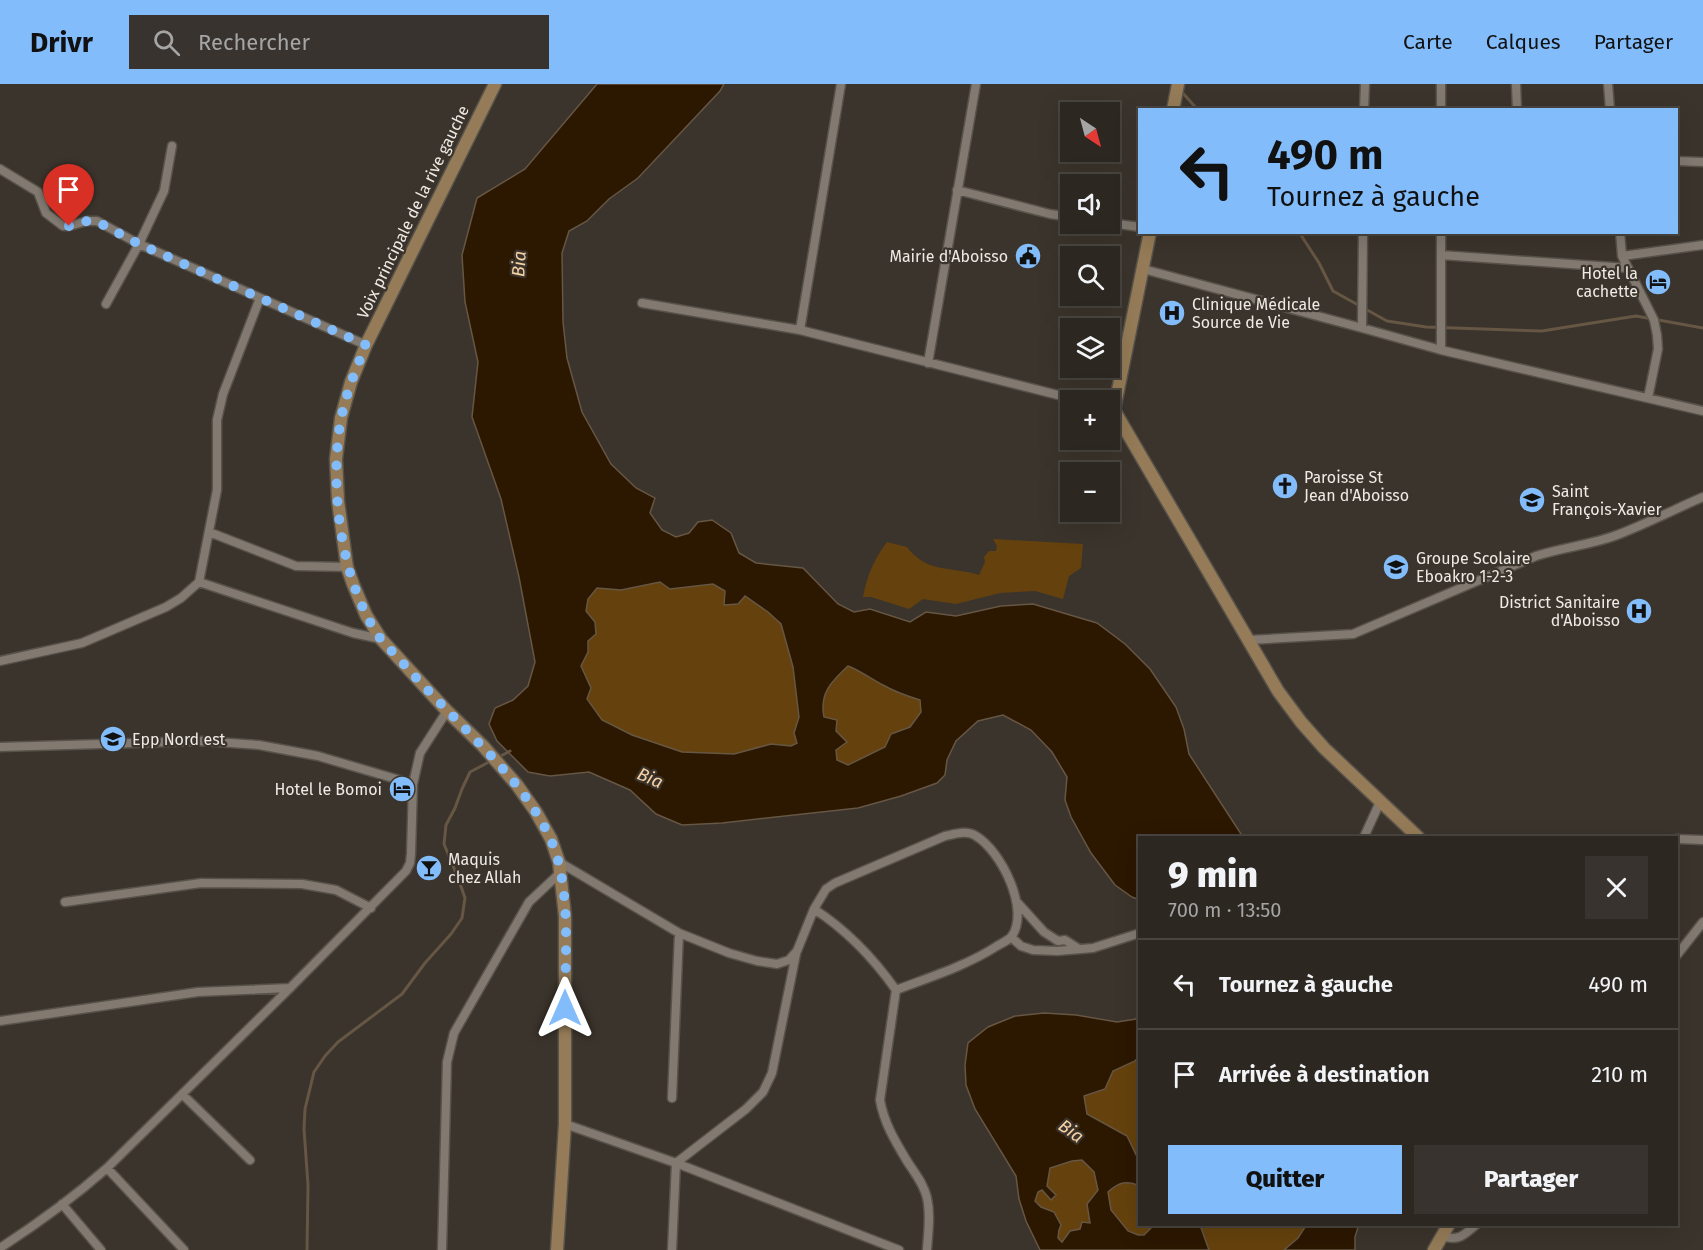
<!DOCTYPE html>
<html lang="fr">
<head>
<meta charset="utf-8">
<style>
	body { margin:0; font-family:"Fira Sans",sans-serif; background:#38332e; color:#f1f3f6; height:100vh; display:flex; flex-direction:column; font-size:22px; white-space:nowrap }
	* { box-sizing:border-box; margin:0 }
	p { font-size:20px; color:#a6a5a5 }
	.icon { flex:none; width:33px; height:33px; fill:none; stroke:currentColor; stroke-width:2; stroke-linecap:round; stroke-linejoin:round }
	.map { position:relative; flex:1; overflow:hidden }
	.drawer { position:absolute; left:1138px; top:752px; width:540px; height:390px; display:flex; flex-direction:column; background:#2c2721; border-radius:0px; box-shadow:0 6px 24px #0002,0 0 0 2px #48443f }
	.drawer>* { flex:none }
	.banner { position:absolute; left:1138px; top:24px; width:540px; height:126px; border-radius:0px; box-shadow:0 6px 24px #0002,0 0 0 2px #48443f; background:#82bcfa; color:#111; overflow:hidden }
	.needle { width:39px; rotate:144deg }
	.controls { position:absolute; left:1060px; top:18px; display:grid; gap:12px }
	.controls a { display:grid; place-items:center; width:60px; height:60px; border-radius:0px; background:#2c2721; box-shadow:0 6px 24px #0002,0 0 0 2px #48443f; font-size:30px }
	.pin { position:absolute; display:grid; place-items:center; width:51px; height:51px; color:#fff; margin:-62px -26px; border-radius:50% 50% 50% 0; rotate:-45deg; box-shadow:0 0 6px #0007 }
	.pin .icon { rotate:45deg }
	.me { position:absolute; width:66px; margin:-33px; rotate:0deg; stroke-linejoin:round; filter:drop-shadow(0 0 4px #0008) }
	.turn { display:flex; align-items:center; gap:21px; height:126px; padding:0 30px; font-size:27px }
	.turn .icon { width:78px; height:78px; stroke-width:2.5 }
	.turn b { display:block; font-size:42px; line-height:51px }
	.round { display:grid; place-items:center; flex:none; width:63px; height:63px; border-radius:0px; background:#38332e }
	.summary { display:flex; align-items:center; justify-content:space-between; height:102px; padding:0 30px }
	h1 { font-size:36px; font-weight:800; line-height:45px }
	.cta { display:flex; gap:12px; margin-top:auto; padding:12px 30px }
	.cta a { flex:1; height:69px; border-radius:0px; background:#82bcfa; color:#111; font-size:24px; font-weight:800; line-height:69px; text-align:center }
	.cta a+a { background:#38332e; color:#f1f3f6 }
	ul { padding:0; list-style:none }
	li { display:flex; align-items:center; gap:18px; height:90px; padding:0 30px; border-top:2px solid #48443f }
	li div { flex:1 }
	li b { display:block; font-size:22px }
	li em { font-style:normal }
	header { display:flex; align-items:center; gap:36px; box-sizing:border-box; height:84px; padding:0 30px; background:#82bcfa; color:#111 }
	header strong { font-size:28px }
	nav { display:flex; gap:33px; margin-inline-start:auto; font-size:21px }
	.search { width:420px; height:54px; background:#38332e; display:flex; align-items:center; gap:15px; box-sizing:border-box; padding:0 21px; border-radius:0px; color:#a6a5a5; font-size:22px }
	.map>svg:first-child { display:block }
	.green { fill:#65420d }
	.water { fill:#2c1700; stroke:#665644; stroke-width:1.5; fill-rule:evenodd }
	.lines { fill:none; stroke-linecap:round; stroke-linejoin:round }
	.stream { stroke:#665644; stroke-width:3 }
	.street-casing { stroke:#57524a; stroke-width:11 }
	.secondary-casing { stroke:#57524a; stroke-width:15 }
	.street { stroke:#827a71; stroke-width:8 }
	.secondary { stroke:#957b57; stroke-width:12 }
	.route { stroke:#82bcfa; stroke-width:10; stroke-dasharray:0 18 }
	.labels { text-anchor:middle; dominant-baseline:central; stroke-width:4.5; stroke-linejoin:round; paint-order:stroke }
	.street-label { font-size:16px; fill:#eeeae4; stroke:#3b342c }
	.poi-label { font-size:16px; fill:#eeeae4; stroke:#3b342c; text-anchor:start }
	.water-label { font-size:18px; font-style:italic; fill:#f8d2a5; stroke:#3b342c }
</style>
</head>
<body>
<header>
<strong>Drivr</strong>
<div class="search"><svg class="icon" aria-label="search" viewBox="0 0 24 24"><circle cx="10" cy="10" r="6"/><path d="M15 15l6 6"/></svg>Rechercher</div>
<nav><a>Carte</a><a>Calques</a><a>Partager</a></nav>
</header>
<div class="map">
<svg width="1703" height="1166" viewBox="0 0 1703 1166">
	<rect width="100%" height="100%" fill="#3b342c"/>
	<!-- green -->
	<path class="green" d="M993 455 1083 460 1081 484 1069 492 1063 515 1035 507 1000 509 956 520 923 515 909 525 871 513H863C867 492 874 475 887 458L907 463C927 490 951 482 979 491L985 478 984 473 989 467H996L997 462Z
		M660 498 670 505 713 500 725 507 745 512 768 528 781 540 793 583 799 633 794 649 797 658 791 662 771 660 734 670 682 668 632 651 602 636 587 615 581 582 587 568 588 557 595 538 586 527 588 515 597 504 621 506Z
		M848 582C860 586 871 595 883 601 895 608 907 612 920 616L921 628 910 643 891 650 885 663 848 681 837 676 836 666V647C833 643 826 637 823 632 814 613 836 594 848 582Z
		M1140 971V1079L1126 1052 1087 1030 1084 1012 1105 1005 1113 987 1135 977Z
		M1082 1076 1094 1088 1098 1106 1087 1120 1090 1139 1080 1145 1070 1147 1062 1158 1058 1154 1059 1146 1035 1117 1038 1108C1049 1104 1048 1095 1049 1084L1072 1077Z
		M1131 1098 1140 1102V1140H1150L1151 1144C1149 1146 1147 1149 1144 1150 1133 1156 1116 1135 1111 1126 1108 1121 1109 1114 1108 1107L1116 1100Z
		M1198 1140H1307L1298 1154 1284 1166H1209L1201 1141Z"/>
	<!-- water -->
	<path class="water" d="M597 0H724L720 7 638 94 609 115 587 137 569 147 562 169 563 238 567 274 582 328 611 380 636 404 655 414 650 429 662 446 676 453 689 449 698 438 712 436 731 449 739 469 756 479 803 484 838 520 854 528 870 525 910 538 926 528 956 532 1001 522 1033 520 1097 539 1125 560 1150 585 1176 623 1184 645 1189 670 1243 753H1140V816L1132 813 1115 801 1091 769 1071 733 1065 716 1067 693 1052 668 1031 646 1003 631 978 637 956 657 947 676 945 691 937 699 901 712 858 724 722 739 682 741 656 730 630 706 589 688 550 692 528 688 497 657 489 640 495 624 513 616 528 602 535 578 519 493 501 415 472 333 478 278 465 218 462 171 477 114 525 85ZM660 498 670 505 713 500 725 507 724 521 738 520 745 512 768 528 781 540 793 583 799 633 794 649 797 659 791 662 771 660 734 670 682 668 632 651 602 636 587 615 591 604 581 582 588 568V557L596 550 595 538 586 527 588 515 597 504 621 506ZM848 582C861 587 871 595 883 601 895 608 907 612 920 616L921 628 910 643 891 650 885 663 848 681 837 676 836 666 847 658 836 647 837 636 824 633C819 609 832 597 848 582Z
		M1140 924V971L1135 977 1113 987 1105 1005 1084 1012 1087 1030 1127 1052 1140 1079V1102C1127 1096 1119 1098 1108 1108L1111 1126 1128 1147 1138 1151H1144L1151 1144 1150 1140 1200 1141 1209 1166H1040L1026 1137 1019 1115 1016 1092 975 1025 966 1001 965 981 968 959 988 943 1015 932 1044 929 1076 931 1117 938 1136 935ZM1082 1076 1094 1088 1098 1106 1087 1120 1090 1139 1082 1138 1080 1145 1070 1147 1062 1158 1058 1154 1059 1146 1061 1141 1054 1128 1041 1123 1035 1117 1038 1108 1042 1106 1051 1116 1056 1111 1047 1102 1050 1084 1072 1077Z
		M1307 1140H1359L1355 1153V1166H1284L1298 1154Z"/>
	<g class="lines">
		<!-- stream -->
		<path class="stream" d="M1181 7 1198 26
			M1299 148 1319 179 1333 207 1387 237 1426 243 1542 247 1636 232 1703 244
			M497 674 510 667
			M307 1166 308 1101 304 1045 305 1025 314 988 325 972 338 958 402 910 425 879 451 850 462 834 465 814 458 794 444 760 446 741 455 724 462 705 470 688 491 677"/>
		<defs>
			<path id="street" d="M1516 0 1517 26
				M1608 0 1610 26
				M1364 26 1365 0
				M1441 26V0
				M1677 77 1703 78
				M0 85 38 108 46 129 63 142H69L87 137H97L139 160 366 261
				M957 106 1050 130 1071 133
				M1110 139 1140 143
				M1620 148 1622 172 1654 236 1657 251 1658 265 1648 314
				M1441 171 1628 184
				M1622 172 1703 161
				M1143 185 1362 244 1441 266 1703 327
				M642 219 800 246 1078 316
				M106 220 139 160 164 107 172 62
				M1362 244 1363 148
				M800 246 841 0
				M1441 266V148
				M928 279 976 0
				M209 448 296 482 347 483
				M199 498 353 549 381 555
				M1249 556 1353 550 1536 472C1563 463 1591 461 1617 451 1646 440 1675 425 1703 413
				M0 577 82 559 166 523 181 514 199 498 217 406V336L223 310 260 214
				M0 663 202 657 259 661 318 672 413 700
				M1364 753 1380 718
				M1677 755 1703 756
				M559 778 679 849 729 869 757 877 777 880 789 876 797 867 814 825 826 805 835 799 945 752C955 750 967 746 976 752 1001 767 1030 825 1012 852 1009 856 1002 859 997 862 966 882 930 893 896 906L880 1016C884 1039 895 1057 907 1077 914 1088 924 1100 927 1114 931 1131 928 1149 927 1166
				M1016 817 1044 848 1058 857 1065 856 1079 865
				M65 818 201 799 302 800 336 806 371 824
				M814 825C845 845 874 875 896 906
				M1011 853 1021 862 1033 866 1057 867 1093 864 1140 849
				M1677 871 1703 838
				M0 937 198 908 290 904
				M182 1010 250 1076
				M672 1014 679 849
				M565 1040 676 1079 899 1166
				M107 1084 184 1166
				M62 1120 101 1166
				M1443 1152C1459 1158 1465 1150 1477 1140
				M0 1164C37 1140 74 1113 107 1084L290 904 406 787 410 779 411 770 413 700 420 669 447 627
				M442 1166 447 978 454 949 529 818 560 789
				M672 1166 676 1079 746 1025 763 1008 772 989 796 870"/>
			<path id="secondary" d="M495 0 366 261 351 298 341 334 336 375 338 417 347 483 353 500 366 531 381 555 447 627 483 662 517 701 536 728 551 755 559 778 565 832V1040L557 1166
				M1173 26 1178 0
				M1150 148 1114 326 1278 607 1301 638 1324 664 1418 753
				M1434 1166 1449 1140"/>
		</defs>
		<!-- street casing -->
		<use href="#street" class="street-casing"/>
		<!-- secondary casing -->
		<use href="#secondary" class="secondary-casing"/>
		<!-- street -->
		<use href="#street" class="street"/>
		<!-- secondary -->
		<use href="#secondary" class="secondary"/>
	</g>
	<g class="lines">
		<!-- route -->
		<path class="route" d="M69 142 87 137H96L139 160 366 261C356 285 346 309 341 335 329 401 340 497 380 554 386 562 394 569 401 577 416 594 432 611 448 627 486 667 526 703 550 754 572 801 565 873 565 924"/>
	</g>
	<!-- icons -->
	<defs>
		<symbol id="civic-disc" viewBox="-11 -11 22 22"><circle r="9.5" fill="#82bcfa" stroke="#3b342c"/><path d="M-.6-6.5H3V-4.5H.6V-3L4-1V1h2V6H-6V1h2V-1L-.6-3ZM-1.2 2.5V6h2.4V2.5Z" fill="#111"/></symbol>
		<symbol id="hotel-disc" viewBox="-11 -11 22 22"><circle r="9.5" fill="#82bcfa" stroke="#3b342c"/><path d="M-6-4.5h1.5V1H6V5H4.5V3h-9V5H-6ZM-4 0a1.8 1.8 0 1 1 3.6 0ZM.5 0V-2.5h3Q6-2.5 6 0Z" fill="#111"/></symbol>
		<symbol id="hospital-disc" viewBox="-11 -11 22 22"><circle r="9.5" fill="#82bcfa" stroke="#3b342c"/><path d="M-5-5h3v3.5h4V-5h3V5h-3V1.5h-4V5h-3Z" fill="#111"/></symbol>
		<symbol id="church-disc" viewBox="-11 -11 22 22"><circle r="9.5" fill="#82bcfa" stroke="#3b342c"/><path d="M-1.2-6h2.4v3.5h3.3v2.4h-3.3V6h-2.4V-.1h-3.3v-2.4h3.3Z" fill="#111"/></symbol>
		<symbol id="school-disc" viewBox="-11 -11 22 22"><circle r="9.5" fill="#82bcfa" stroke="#3b342c"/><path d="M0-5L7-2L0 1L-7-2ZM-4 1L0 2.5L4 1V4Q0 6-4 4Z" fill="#111"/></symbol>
		<symbol id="bar-disc" viewBox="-11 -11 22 22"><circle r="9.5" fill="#82bcfa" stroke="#3b342c"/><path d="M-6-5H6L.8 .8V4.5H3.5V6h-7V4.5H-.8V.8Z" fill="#111"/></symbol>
	</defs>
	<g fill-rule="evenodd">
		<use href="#civic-disc" x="1013" y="157" width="30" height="30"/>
		<use href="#hotel-disc" x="1643" y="183" width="30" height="30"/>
		<use href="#hospital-disc" x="1157" y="214" width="30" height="30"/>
		<use href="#church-disc" x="1270" y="387" width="30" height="30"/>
		<use href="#school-disc" x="1517" y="401" width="30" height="30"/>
		<use href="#school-disc" x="1381" y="468" width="30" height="30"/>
		<use href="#hospital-disc" x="1624" y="512" width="30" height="30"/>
		<use href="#school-disc" x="98" y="640" width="30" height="30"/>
		<use href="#hotel-disc" x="387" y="690" width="30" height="30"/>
		<use href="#bar-disc" x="414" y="769" width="30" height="30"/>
	</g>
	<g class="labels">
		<!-- street labels -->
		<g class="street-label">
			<text transform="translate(413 128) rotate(-64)">Voix principale de la rive gauche</text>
		</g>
		<!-- poi labels -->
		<g class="poi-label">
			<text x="1008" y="172" text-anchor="end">Mairie d'Aboisso</text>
			<text x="1638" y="189" text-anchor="end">Hotel la<tspan x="1638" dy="18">cachette</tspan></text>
			<text x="1192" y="220">Clinique Médicale<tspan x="1192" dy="18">Source de Vie</tspan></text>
			<text x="1304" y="393">Paroisse St<tspan x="1304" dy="18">Jean d'Aboisso</tspan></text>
			<text x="1552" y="407">Saint<tspan x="1552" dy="18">François-Xavier</tspan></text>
			<text x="1416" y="474">Groupe Scolaire<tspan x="1416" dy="18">Eboakro 1-2-3</tspan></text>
			<text x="1620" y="518" text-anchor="end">District Sanitaire<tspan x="1620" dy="18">d'Aboisso</tspan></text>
			<text x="132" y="655">Epp Nord est</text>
			<text x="382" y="705" text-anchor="end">Hotel le Bomoi</text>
			<text x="448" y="775">Maquis<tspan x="448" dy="18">chez Allah</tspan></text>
		</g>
		<!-- water labels -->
		<g class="water-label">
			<text transform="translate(519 180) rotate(-87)">Bia</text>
			<text transform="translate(650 694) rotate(24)">Bia</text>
			<text transform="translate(1071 1047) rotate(36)">Bia</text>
		</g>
	</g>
</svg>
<div class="controls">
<a><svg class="needle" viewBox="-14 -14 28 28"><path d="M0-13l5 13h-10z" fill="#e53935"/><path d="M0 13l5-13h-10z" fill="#a6a5a5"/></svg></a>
<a><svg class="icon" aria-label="sound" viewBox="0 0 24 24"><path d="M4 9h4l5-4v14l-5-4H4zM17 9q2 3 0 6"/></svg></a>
<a><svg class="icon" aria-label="search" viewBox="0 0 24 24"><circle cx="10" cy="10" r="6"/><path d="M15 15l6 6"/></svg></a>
<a><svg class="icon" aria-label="layers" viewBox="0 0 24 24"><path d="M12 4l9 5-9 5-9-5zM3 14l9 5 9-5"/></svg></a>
<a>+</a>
<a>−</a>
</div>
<div class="pin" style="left:69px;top:142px;background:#d93025"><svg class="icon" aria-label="arrive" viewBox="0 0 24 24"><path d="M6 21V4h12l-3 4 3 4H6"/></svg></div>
<svg class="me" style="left:565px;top:924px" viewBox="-20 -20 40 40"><path d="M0-17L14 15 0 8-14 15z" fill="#82bcfa" stroke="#fff" stroke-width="4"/></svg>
<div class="banner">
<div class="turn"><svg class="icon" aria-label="left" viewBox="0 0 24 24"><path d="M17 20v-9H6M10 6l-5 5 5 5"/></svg><div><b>490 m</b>Tournez à gauche</div></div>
</div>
<section class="drawer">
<div class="summary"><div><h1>9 min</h1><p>700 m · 13:50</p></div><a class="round"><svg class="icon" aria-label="close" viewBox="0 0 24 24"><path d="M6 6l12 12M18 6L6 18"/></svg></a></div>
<ul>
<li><svg class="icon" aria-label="left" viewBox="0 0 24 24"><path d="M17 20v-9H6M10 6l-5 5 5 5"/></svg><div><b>Tournez à gauche</b></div><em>490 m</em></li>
<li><svg class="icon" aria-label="arrive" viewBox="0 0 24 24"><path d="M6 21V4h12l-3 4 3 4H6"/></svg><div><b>Arrivée à destination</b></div><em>210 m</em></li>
</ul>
<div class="cta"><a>Quitter</a><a>Partager</a></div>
</section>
</div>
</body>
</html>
